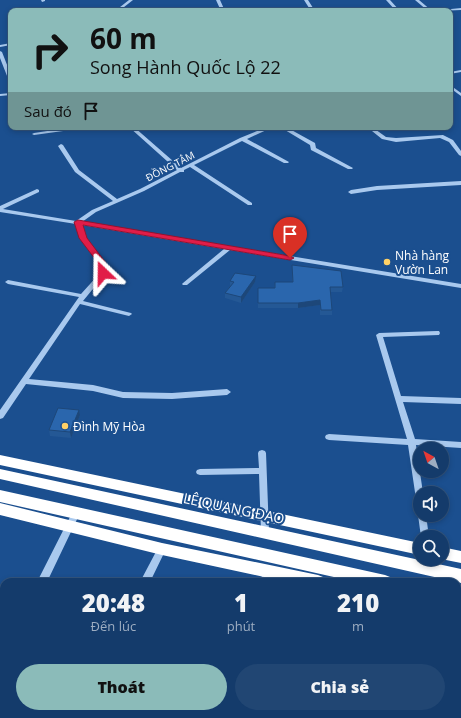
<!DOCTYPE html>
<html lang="vi">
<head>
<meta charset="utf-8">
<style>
	body { margin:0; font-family:"Open Sans",sans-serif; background:#214673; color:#f1f3f6; height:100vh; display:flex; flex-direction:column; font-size:15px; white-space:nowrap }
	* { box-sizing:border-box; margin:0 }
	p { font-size:13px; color:#9dadc1 }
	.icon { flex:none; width:22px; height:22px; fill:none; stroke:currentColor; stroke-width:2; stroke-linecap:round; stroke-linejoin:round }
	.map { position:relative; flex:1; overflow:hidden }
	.side { position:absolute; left:0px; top:578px; width:461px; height:140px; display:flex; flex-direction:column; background:#143b6b; border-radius:12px 12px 0 0; box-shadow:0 2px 6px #0003,0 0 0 1px #33557e }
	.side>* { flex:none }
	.guide { position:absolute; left:8px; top:8px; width:445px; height:122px; border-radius:8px; box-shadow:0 2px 6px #0003,0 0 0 1px #33557e; background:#8bbbb9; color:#111; overflow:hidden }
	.needle { width:26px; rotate:320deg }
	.controls { position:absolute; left:413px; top:442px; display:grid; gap:8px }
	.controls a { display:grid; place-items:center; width:36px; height:36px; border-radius:50%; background:#143b6b; box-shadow:0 2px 6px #0003,0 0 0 1px #33557e; font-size:20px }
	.pin { position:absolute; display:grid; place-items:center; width:34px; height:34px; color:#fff; margin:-41px -17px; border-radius:50% 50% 50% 0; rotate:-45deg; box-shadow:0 0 4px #0007 }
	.pin .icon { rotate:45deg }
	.me { position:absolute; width:44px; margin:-22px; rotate:337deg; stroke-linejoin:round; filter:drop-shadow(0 0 3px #0008) }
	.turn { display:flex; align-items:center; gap:14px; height:84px; padding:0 16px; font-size:18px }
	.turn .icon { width:52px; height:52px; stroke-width:2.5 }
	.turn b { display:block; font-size:28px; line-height:34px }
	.then { display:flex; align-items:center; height:38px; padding:0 16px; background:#0003; gap:8px; font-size:15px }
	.eta { display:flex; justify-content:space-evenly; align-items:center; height:68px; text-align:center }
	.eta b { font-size:24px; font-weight:800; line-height:28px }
	.primary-button { display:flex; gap:8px; margin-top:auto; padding:8px 16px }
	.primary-button a { flex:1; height:46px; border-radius:24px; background:#8bbbb9; color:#111; font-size:16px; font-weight:800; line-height:46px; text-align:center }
	.primary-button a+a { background:#214673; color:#f1f3f6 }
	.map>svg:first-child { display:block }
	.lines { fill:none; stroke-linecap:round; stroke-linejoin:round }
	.minor { fill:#a9c9ee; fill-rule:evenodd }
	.highway { fill:#fff; fill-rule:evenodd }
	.wall { fill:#245895 }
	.shaded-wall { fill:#1d4779 }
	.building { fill:#2a66ad; stroke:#1d4779 }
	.route { fill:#e11d48; stroke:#92132f }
	.poi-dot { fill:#ffd166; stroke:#1b4f8f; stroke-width:1.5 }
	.labels { text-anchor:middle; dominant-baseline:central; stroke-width:4; stroke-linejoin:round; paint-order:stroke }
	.far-street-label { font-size:10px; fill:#fff; stroke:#1b4f8f }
	.poi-label { font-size:12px; fill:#fff; stroke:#1b4f8f; text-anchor:start }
	.near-street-label { font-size:14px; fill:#fff; stroke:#1b4f8f }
</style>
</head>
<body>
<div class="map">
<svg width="461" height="718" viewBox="0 0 461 718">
	<rect width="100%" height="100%" fill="#1b4f8f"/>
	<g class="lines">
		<!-- minor -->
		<path class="minor" d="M41 0H45V1L42 2Z
			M129 0H133L119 11H115Z
			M216 0H220L225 11H221Z
			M304 0H308L315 11H311Z
			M386 0H390L400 11H396Z
			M415 0H419L432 11H428Z
			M461 8V10L439 11 441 10Z
			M11 43V45L0 47V45Z
			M0 51 2 52 11 75V82L9 81 0 58Z
			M461 70V72L450 74V72Z
			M450 85 461 93V96L450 88Z
			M11 93V95L0 96V94Z
			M74 127H87L85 128 34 135 32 134 34 133Z
			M129 127H134L181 168 240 138 267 127H273L247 139 289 162 288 163H284L242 141 194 165 252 203V205H248L190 167 184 170V172H180L144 191 96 212 82 222 461 284V288L230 250 187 285H183L182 284 183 283 224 249 82 225 86 238 105 263 106 273 83 301 131 313 132 314 129 316 80 304 29 379 93 385 123 392 172 393 227 389 231 392 227 395 172 399 123 398 93 391 26 384 3 418 0 419V410L79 297 8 284 5 282 8 280 81 294 100 273 99 263 80 238 76 224 0 212V206L37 189 39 190V192L3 209 76 221 92 210 113 201 75 172 58 146 61 144 63 145 79 170 117 199 140 189 177 170Z
			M280 127H286L315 143 316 148 353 168 352 169H348L311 150 310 145Z
			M367 127H372L386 137 396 138 443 135 453 140 461 151V156L459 155 449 142 440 138 396 142 382 139Z
			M461 181V185L377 190 351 194 348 192 351 190 377 186Z
			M437 331H439L440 333 439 335 383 337 401 396 461 398V404L403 402 415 439 461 442V448L416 445 423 493H420V502L417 501 416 499 408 445 329 440 326 439 325 437 326 435 329 434 407 439 376 335 379 333Z
			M262 450 265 451 266 453 269 532 268 534 265 536 262 534 261 532 259 474 200 475 197 474 196 472 197 470 200 469 259 468 258 453 259 451Z
			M76 510 79 511 80 513 47 582H37L73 511Z
			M420 512V515H426L429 537H421L418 515Z
			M162 545 165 546 166 549 150 582H140L159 546Z
			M264 565 267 566 273 582H263L260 569 261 566Z
			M4 655V670L0 673V658Z
			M290 714H300V718H290Z"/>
		<!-- highway -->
		<path class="highway" d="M0 455 420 543V555L0 465Z
			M0 469 461 569V583L0 479Z
			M0 490 385 575 390 577 393 582H356L0 502Z
			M0 503 162 543 318 575 323 577 326 582H287L162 555 0 515Z
			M442 547 461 551V563L441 559Z
			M457 591 461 592V606L457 605Z
			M457 607 461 608V622L457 621Z"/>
	</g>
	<!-- wall -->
	<path class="wall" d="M292 265 343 287 342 292H331L332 310V315H320V305L298 308H258V288H274L275 282H292Z
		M230 281 255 282 241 303 225 298V293L230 286Z
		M79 410 80 415 71 438 50 436 49 430Z"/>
	<!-- shaded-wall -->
	<path class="shaded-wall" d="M256 276 255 282 241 303V297Z
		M320 300V305L298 308V303Z
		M79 410 80 415 71 438 70 432Z"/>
	<!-- building -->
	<path class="building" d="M292 265 341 271 343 287H330L332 310H321L320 300 298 303H258V288H275V282H293Z
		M235 273 256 276 241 297 225 293 234 282 230 281Z
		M58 408 79 410 70 432 49 430Z"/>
	<!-- route -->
	<path class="route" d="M78 220 290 256 294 258 290 260 83 225 87 238 106 263 107 273 103 276 99 273 98 263 79 238 74 222Z"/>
	<!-- markers -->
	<g class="poi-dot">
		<circle cx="387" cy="262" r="4"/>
		<circle cx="65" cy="426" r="4"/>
	</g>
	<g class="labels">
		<!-- far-street labels -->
		<g class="far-street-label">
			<text transform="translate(170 166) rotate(-27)">ĐỒNG TÂM</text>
		</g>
		<!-- poi labels -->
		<g class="poi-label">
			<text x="395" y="255">Nhà hàng<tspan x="395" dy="14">Vườn Lan</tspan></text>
			<text x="73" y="426">Đình Mỹ Hòa</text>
		</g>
		<!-- near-street labels -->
		<g class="near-street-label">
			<text transform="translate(234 508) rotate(12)">LÊ QUANG ĐẠO</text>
		</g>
	</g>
</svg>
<div class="controls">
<a><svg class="needle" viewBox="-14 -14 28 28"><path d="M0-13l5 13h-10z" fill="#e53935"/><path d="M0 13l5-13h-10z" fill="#9dadc1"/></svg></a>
<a><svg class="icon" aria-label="sound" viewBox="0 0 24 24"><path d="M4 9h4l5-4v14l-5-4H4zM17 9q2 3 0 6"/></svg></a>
<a><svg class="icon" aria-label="search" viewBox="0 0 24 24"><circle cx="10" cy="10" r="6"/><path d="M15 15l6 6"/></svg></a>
</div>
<div class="pin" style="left:290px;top:258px;background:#d93025"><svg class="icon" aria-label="arrive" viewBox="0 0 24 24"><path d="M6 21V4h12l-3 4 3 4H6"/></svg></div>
<svg class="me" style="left:103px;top:273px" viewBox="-20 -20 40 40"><path d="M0-17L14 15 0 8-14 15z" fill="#e11d48" stroke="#fff" stroke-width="4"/></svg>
<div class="guide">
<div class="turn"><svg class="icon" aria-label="right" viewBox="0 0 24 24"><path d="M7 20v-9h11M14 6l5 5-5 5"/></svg><div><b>60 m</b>Song Hành Quốc Lộ 22</div></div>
<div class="then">Sau đó<svg class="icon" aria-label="arrive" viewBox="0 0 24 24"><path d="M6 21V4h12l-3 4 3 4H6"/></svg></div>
</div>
<section class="side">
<div class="eta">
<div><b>20:48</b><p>Đến lúc</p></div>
<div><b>1</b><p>phút</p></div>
<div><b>210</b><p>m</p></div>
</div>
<div class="primary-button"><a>Thoát</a><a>Chia sẻ</a></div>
</section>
</div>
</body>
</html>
